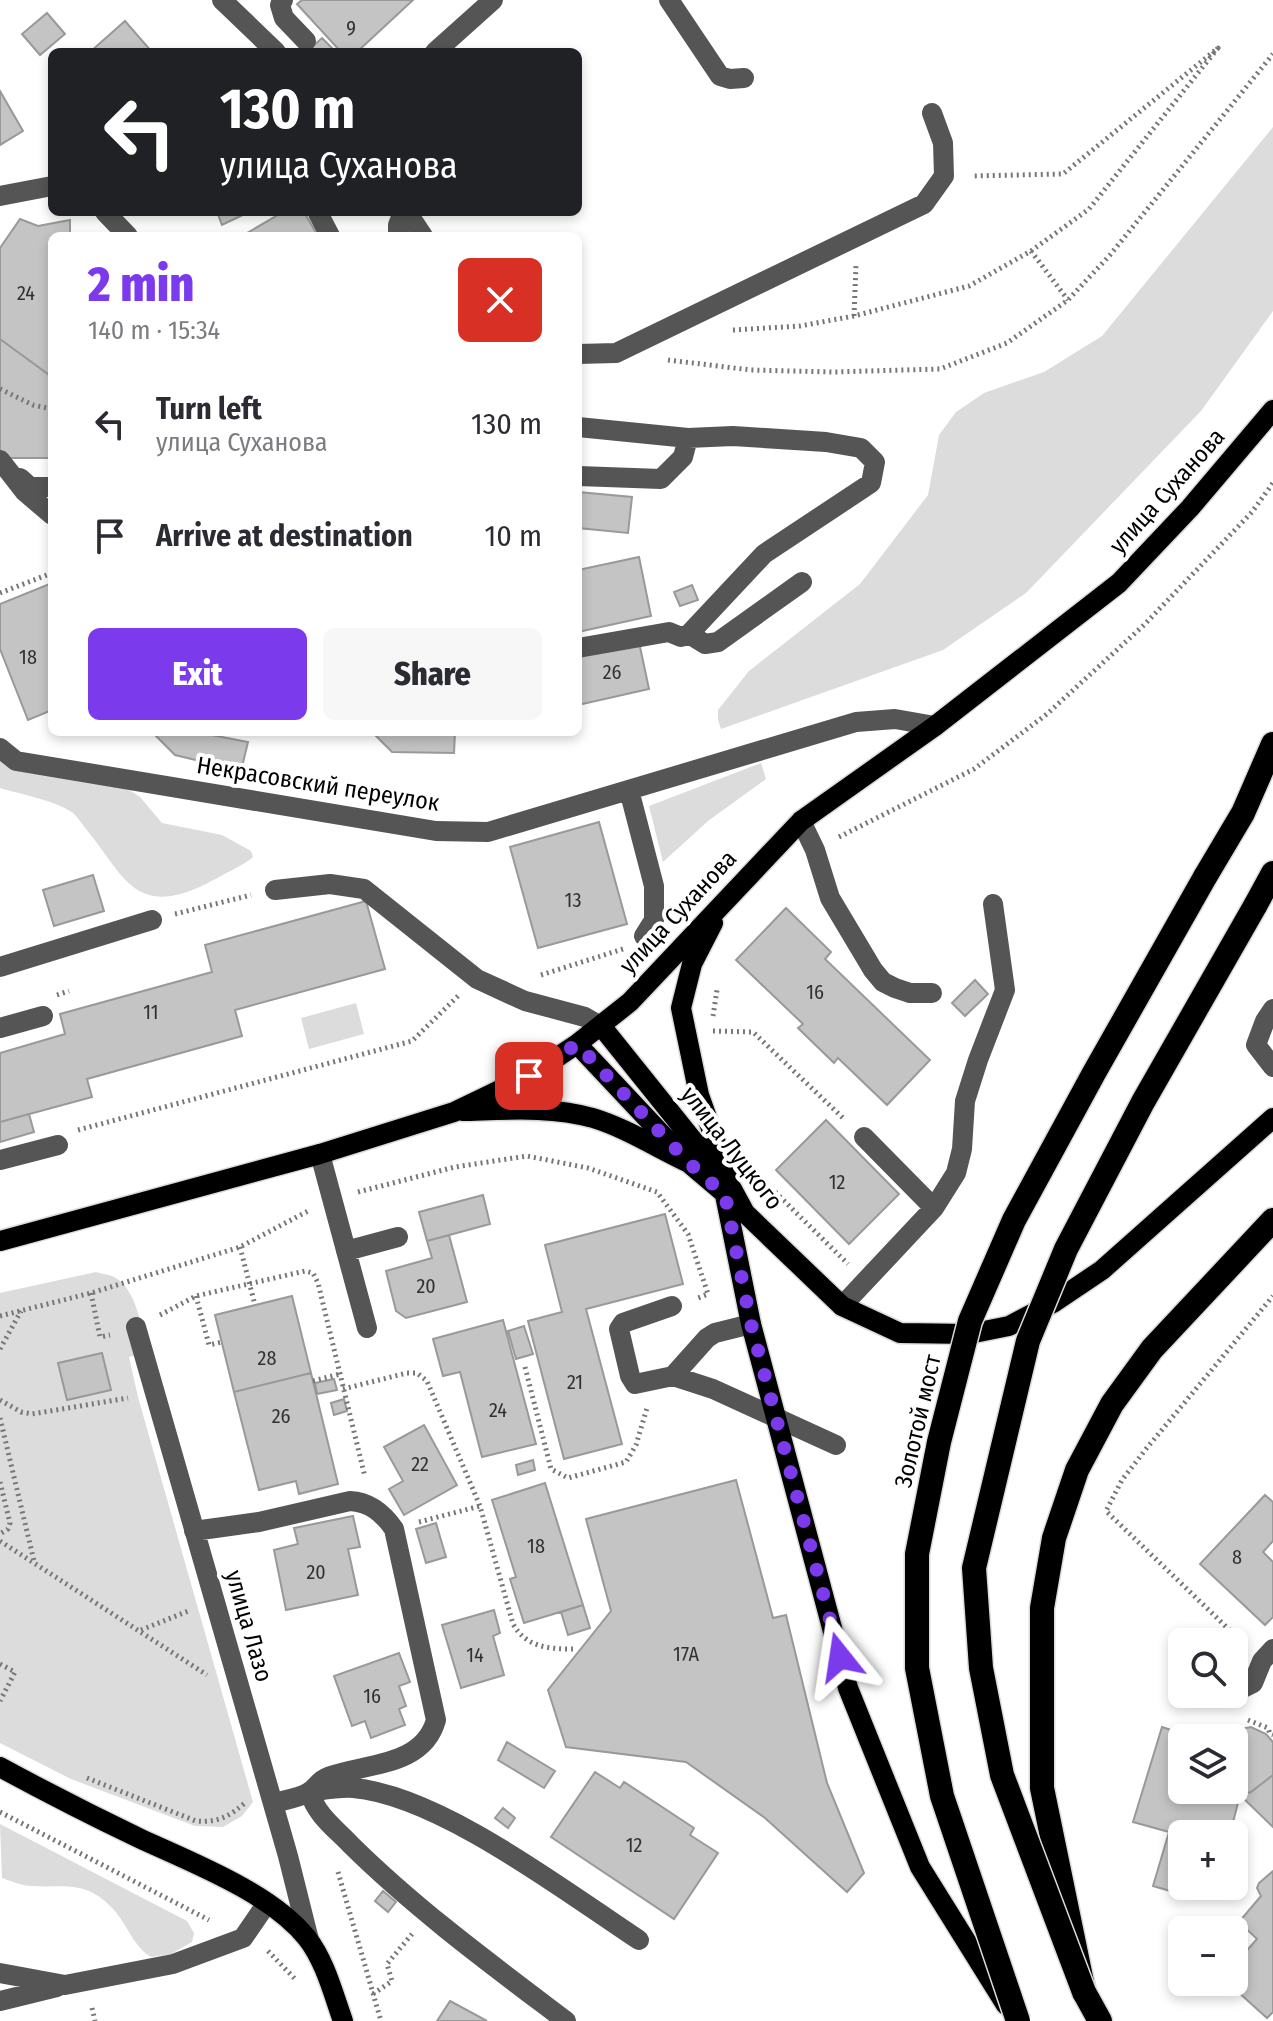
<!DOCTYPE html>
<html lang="en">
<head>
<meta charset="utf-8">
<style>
	body { margin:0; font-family:"Fira Sans Condensed",sans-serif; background:#f7f7f7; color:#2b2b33; height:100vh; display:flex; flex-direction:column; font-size:30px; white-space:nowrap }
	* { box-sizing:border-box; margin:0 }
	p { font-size:26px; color:#7c7c81 }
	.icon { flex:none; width:44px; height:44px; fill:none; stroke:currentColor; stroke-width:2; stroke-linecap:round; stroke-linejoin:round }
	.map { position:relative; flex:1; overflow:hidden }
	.side { position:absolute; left:48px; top:232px; width:534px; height:504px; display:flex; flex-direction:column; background:#fff; border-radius:12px; box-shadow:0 4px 12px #0003 }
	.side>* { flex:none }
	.top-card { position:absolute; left:48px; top:48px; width:534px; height:168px; border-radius:12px; box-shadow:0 4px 12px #0003; background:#202124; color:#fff; overflow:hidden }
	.tools { position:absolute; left:1168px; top:1628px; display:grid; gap:16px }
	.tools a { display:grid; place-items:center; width:80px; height:80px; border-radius:12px; background:#fff; box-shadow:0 4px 12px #0003; font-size:40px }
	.pin { position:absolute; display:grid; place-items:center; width:68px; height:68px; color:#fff; margin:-34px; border-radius:16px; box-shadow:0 4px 12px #0006 }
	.me { position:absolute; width:88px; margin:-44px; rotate:345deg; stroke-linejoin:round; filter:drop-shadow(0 0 6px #0008) }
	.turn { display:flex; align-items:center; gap:28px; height:168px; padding:0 40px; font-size:36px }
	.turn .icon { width:104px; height:104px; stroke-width:2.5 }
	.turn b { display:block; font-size:56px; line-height:68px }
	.round { display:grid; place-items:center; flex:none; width:84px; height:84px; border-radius:12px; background:#f7f7f7 }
	.head { display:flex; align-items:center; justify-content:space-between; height:136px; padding:0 40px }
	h1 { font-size:48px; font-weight:800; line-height:60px; color:#7c3aed }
	.primary-button { display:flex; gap:16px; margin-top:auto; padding:16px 40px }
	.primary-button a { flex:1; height:92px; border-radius:12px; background:#7c3aed; color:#fff; font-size:32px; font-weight:800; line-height:92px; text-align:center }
	.primary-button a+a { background:#f7f7f7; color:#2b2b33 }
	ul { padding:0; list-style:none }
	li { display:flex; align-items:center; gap:24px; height:112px; padding:0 40px }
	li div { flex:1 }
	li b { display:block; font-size:30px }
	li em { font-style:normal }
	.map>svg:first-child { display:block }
	.green { fill:#dcdcdc }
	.building { fill:#c4c4c4; stroke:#999; stroke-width:2 }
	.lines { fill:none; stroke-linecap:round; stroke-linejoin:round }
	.major-casing { stroke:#dbdbdb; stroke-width:23 }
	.highway-casing { stroke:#dbdbdb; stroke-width:27 }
	.path { stroke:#777; stroke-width:5; stroke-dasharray:2 4; stroke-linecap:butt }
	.minor { stroke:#555; stroke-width:20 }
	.major { stroke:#000; stroke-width:20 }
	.highway { stroke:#000; stroke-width:24 }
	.highway-bridge-casing { stroke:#dbdbdb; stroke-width:27; stroke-linecap:butt }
	.path-bridge { stroke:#777; stroke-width:5; stroke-dasharray:2 4; stroke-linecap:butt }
	.highway-bridge { stroke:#000; stroke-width:24 }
	.route { stroke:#7c3aed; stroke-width:14; stroke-dasharray:0 25.2 }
	.labels { text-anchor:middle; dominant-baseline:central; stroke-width:8; stroke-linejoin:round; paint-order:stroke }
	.number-label { font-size:20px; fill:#313131 }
	.street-label { font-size:24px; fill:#000; stroke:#fff }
</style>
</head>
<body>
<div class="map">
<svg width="1273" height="2021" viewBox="0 0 1273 2021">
	<rect width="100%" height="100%" fill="#fff"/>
	<!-- green -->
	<path class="green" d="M1273 127V311L1201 411 1026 593 943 650 721 729 718 720V710L749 671 860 584 928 495 939 435 956 412 984 393 1044 372 1102 336Z
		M0 761 10 767 112 785 131 791 140 797 162 823 222 835 251 851 253 857C249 862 215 879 206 884 134 919 124 875 86 829 81 823 76 814 70 811 52 800 20 794 0 788Z
		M761 763 766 779 708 821 663 862 649 806Z
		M356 1003 364 1034 309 1049 301 1018Z
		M96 1272C101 1274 109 1274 114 1277 137 1288 142 1331 148 1352L129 1357 138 1397 253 1802 242 1816 223 1827 195 1826 71 1779 0 1743V1293Z
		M0 1824 187 1921 194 1933 192 1942 171 1954 151 1957C132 1945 128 1925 113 1909 86 1880 66 1888 32 1886 22 1886 11 1881 2 1878Z"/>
	<!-- building -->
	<path class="building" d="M302 0H413L357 52H341L297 4Z
		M47 13 65 34 40 55 22 34Z
		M125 21 152 52H90Z
		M322 38 336 52H306Z
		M0 91 23 131 0 145Z
		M217 212H249L222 225Z
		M283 212H304L318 236H242Z
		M20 219 38 226 70 220V236H52V377L0 339V248Z
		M0 339 52 377V458H7L0 451Z
		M578 492 632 497 628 533 578 528Z
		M639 557 651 616 578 632V570Z
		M52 583V710L28 720 0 649V604Z
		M692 585 698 600 680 606 674 592Z
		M639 642 649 689 578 705V655Z
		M152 732H196L248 742 241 771 175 755Z
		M372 732H455L454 753 392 752Z
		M599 822 627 924 538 948 510 847Z
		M93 875 104 911 54 926 43 890Z
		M366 901 385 969 235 1010 242 1036 87 1079 92 1097 0 1122V1053L65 1034 60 1014 212 972 205 945Z
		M786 908 831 952 825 959 930 1060 887 1105 838 1058 834 1063 798 1028 803 1024 736 960Z
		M975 980 988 994 965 1016 952 1003Z
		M29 1114 34 1132 0 1142V1122Z
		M826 1120 899 1194 849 1244 776 1170Z
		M483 1195 490 1224 427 1241 419 1212Z
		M665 1214 683 1284 586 1309 622 1444 564 1459 528 1321 562 1312 545 1245Z
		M449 1235 467 1302 406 1318 396 1311 386 1271 432 1258 427 1241Z
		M292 1296 311 1373 234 1392 215 1315Z
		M503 1320 536 1444 482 1457 460 1372 443 1376 433 1339Z
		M524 1326 533 1354 516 1359 508 1331Z
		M102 1353 111 1390 67 1400 58 1363Z
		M311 1373 338 1484 299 1494 296 1481 259 1490 234 1392Z
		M334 1379 337 1390 317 1394 315 1383Z
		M344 1399 347 1411 334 1415 331 1403Z
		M424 1425 457 1485 404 1515 389 1489 403 1481 384 1447Z
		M533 1460 535 1470 518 1475 516 1465Z
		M736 1480 773 1618 786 1615 827 1783 864 1873 847 1892 765 1818 686 1762 566 1747 548 1690 611 1611 586 1519Z
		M545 1483 583 1605 524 1623 510 1579 516 1577 492 1500Z
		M1265 1495 1273 1502V1541L1263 1552 1273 1562V1617L1265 1625 1200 1564Z
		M353 1516 360 1547 348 1549 358 1595 286 1610 274 1550 298 1544 294 1528Z
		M436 1523 446 1557 426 1563 416 1529Z
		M583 1605 590 1628 568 1635 561 1612Z
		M494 1610 500 1633 493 1636 504 1675 461 1688 442 1625Z
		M399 1653 410 1682 399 1686 406 1706 399 1709 405 1725 371 1738 365 1721 352 1726 334 1676Z
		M1162 1727 1195 1738H1182V1790H1234V1738H1223L1235 1730 1251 1727 1266 1734 1273 1742V1775L1251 1792 1240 1795 1230 1834H1182V1886H1195L1191 1897 1153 1886 1169 1832 1133 1822Z
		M507 1742 555 1771 544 1788 498 1760Z
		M595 1772 620 1788 624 1782 694 1828 690 1835 718 1853 674 1919 551 1837Z
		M1273 1775V1827L1240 1795 1251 1792Z
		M503 1808 515 1818 508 1828 495 1818Z
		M1273 1871V2012L1267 2018 1227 1982H1234V1965L1257 1939 1239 1922 1261 1896 1257 1888 1259 1883Z
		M383 1891 396 1902 388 1912 375 1901Z
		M450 2001 487 2021H437Z"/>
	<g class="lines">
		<defs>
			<path id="major" d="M713 923 692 964 681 1008 699 1095 727 1174
				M602 1027 732 1189 745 1213 842 1306 900 1333 969 1334 1009 1326 1053 1303 1102 1270 1273 1118
				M577 1044 689 1163 722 1191
				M462 1111C505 1110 551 1106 593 1118 626 1128 657 1148 689 1163
				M725 1195 751 1324 848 1688 920 1867 1006 2005
				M0 1241 320 1154 454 1112 529 1076 577 1044 630 1002 801 821 935 726 1119 583 1190 508 1273 410
				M0 1767C46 1792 93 1816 141 1839 193 1863 271 1893 307 1938 325 1961 333 1993 343 2021"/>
			<path id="highway" d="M1205 877 1243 813 1273 744
				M1255 906 1273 873
				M1100 2021 1084 1992 1042 1788V1608L1054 1538 1077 1470 1112 1404 1152 1349 1273 1220"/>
		</defs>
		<!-- major casing -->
		<use href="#major" class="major-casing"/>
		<!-- highway casing -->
		<use href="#highway" class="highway-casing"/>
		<!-- path -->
		<path class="path" d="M156 212H157
			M1031 251 1068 300
			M854 316 856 265
			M733 330 800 326 854 316 969 286 1031 251 1089 209 1218 48 1063 174 971 176
			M668 360 751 370 833 372 940 369 1007 343 1068 300 1110 255 1273 54
			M0 389 33 405 52 409
			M0 593 52 573
			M839 837 974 769 1047 714 1144 625 1252 512 1273 483
			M175 914 251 895
			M541 975 623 949
			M57 995 69 991
			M713 1016 717 990
			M713 1031 753 1032 844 1119
			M78 1130 412 1041 458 996
			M758 1175 848 1264
			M358 1192 455 1167 527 1156 588 1168 657 1192 688 1234 708 1294 698 1298
			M91 1293 100 1337 110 1335
			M196 1296 209 1345 222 1342
			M160 1315 196 1296 305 1271 313 1273 318 1283 365 1477
			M0 1316 91 1293 240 1247 308 1211
			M0 1349 21 1311
			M525 1367 551 1469 568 1478 626 1462 636 1445 647 1408
			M313 1381 340 1374
			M343 1389 407 1373H417L427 1381 480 1506 513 1624C526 1647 548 1649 573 1649
			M0 1400 21 1412 32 1414 128 1398
			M0 1418 34 1561
			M0 1482 10 1523 8 1529 0 1534
			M419 1522 480 1506
			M0 1541 207 1675
			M141 1630 191 1610
			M1243 1643 1106 1511 1122 1480 1146 1449 1273 1296
			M0 1664 15 1672 0 1701
			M1248 1720 1268 1728 1270 1734 1273 1735
			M87 1778 196 1821C218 1823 230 1816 246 1802
			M0 1812 209 1920
			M338 1872 381 2021
			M268 1951 297 1981
			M373 1994 392 1981 387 1964 412 1934
			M92 2008 95 2021"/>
		<!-- minor -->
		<path class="minor" d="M222 0 276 52
			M283 0 280 5 284 18 306 41
			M669 0 720 76 730 79 744 78
			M435 52 493 0
			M0 196 52 186
			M105 212 128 236
			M407 212 423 236
			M318 213 330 236
			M398 236V225L403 212
			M578 354 616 353 924 204 944 176 943 143 932 113
			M578 427 688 438 733 436 826 442 861 448 875 462 871 483 764 554 689 634 681 637 669 632 578 648
			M0 460 25 492 52 515
			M578 476 661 479 683 457 688 438
			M20 478 30 487H52
			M689 634 705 644 718 642 802 582
			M0 748 16 761 436 831 488 832 856 722 895 719 935 726
			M629 790 654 886V920L644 936
			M801 821 815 850 830 898 873 970 883 982 895 988 910 993H932
			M275 890 330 884 364 889 477 979 525 1001 585 1017 602 1027
			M0 967 152 920
			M1273 1009 1265 1021 1256 1045 1273 1067
			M0 1028 43 1016
			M864 1137 934 1208
			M320 1154 367 1328
			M0 1160 58 1145
			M346 1251 398 1237
			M672 1306 623 1323 619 1329 630 1376 635 1384 673 1376 707 1338 715 1333 751 1324
			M842 1306 934 1208 956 1173 962 1149 965 1101 978 1060 1005 990 993 904
			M136 1327 288 1856 309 1940
			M673 1376 713 1389 836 1445
			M194 1531 259 1522 350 1501C370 1502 383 1513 394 1529L436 1720C423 1767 366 1763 328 1777 319 1780 316 1788 309 1792 300 1798 284 1800 273 1803
			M1234 1687 1241 1689 1253 1683 1262 1661 1273 1649
			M0 1973 65 1985 173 1964 243 1938 267 1903
			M0 2001 57 1987
			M566 2021C492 1965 417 1910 351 1845 336 1829 315 1814 310 1792 324 1790 339 1787 353 1788 439 1795 566 1892 639 1940"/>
		<!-- major -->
		<use href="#major" class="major"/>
		<!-- highway -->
		<use href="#highway" class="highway"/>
		<defs>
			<path id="highway-bridge" d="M1084 1992 1002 1775 981 1668 974 1568 1028 1341 1066 1249 1143 1102 1255 906
				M1018 2021 942 1796 917 1668V1554L939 1442 970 1321 1014 1220 1094 1073 1205 877"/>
		</defs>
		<!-- highway-bridge casing -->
		<use href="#highway-bridge" class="highway-bridge-casing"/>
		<!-- path-bridge -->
		<path class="path-bridge" d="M240 1247 255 1305"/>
		<!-- highway-bridge -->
		<use href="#highway-bridge" class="highway-bridge"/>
	</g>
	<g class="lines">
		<!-- route -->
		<path class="route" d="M529 1076 577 1044 689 1163 725 1195 751 1324 840 1657"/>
	</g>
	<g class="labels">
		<!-- number labels -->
		<g class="number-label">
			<text x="351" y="28">9</text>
			<text x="26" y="293">24</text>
			<text x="28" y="657">18</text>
			<text x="612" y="672">26</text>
			<text x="573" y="900">13</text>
			<text x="815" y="992">16</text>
			<text x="151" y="1012">11</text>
			<text x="837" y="1182">12</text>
			<text x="426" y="1286">20</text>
			<text x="267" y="1358">28</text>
			<text x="575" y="1382">21</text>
			<text x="498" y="1410">24</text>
			<text x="281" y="1416">26</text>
			<text x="420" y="1464">22</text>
			<text x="536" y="1546">18</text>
			<text x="1237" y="1557">8</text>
			<text x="316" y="1572">20</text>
			<text x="686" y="1654">17А</text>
			<text x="475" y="1655">14</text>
			<text x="372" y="1696">16</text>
			<text x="634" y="1845">12</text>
		</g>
		<!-- street labels -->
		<g class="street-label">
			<text transform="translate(1167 491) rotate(-48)">улица Суханова</text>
			<text transform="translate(318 784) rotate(9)">Некрасовский переулок</text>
			<text transform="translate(678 912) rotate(-47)">улица Суханова</text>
			<text transform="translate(732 1148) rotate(52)">улица Луцкого</text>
			<text transform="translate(918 1421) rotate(-77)">Золотой мост</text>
			<text transform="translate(249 1626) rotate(74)">улица Лазо</text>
		</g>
	</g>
</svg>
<div class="tools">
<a><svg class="icon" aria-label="search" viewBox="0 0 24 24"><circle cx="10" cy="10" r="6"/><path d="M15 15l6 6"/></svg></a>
<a><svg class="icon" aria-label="layers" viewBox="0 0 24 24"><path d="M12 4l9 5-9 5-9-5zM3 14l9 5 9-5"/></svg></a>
<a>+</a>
<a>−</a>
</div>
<div class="pin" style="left:529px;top:1076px;background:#d93025"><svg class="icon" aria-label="arrive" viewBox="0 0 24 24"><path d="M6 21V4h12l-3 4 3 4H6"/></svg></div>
<svg class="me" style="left:840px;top:1657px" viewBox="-20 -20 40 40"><path d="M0-17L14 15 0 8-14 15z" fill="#7c3aed" stroke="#fff" stroke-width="4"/></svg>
<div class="top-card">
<div class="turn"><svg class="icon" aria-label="left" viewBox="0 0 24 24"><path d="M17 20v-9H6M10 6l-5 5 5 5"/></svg><div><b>130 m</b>улица Суханова</div></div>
</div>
<section class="side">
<div class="head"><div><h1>2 min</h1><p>140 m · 15:34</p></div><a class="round" style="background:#d93025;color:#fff"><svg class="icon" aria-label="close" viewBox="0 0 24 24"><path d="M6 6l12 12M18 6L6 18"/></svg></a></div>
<ul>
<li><svg class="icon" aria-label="left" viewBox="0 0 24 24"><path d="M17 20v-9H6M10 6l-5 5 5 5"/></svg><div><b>Turn left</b><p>улица Суханова</p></div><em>130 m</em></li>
<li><svg class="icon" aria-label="arrive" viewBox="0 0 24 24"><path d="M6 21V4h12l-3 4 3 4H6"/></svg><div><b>Arrive at destination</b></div><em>10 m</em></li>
</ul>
<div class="primary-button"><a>Exit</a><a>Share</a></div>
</section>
</div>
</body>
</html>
